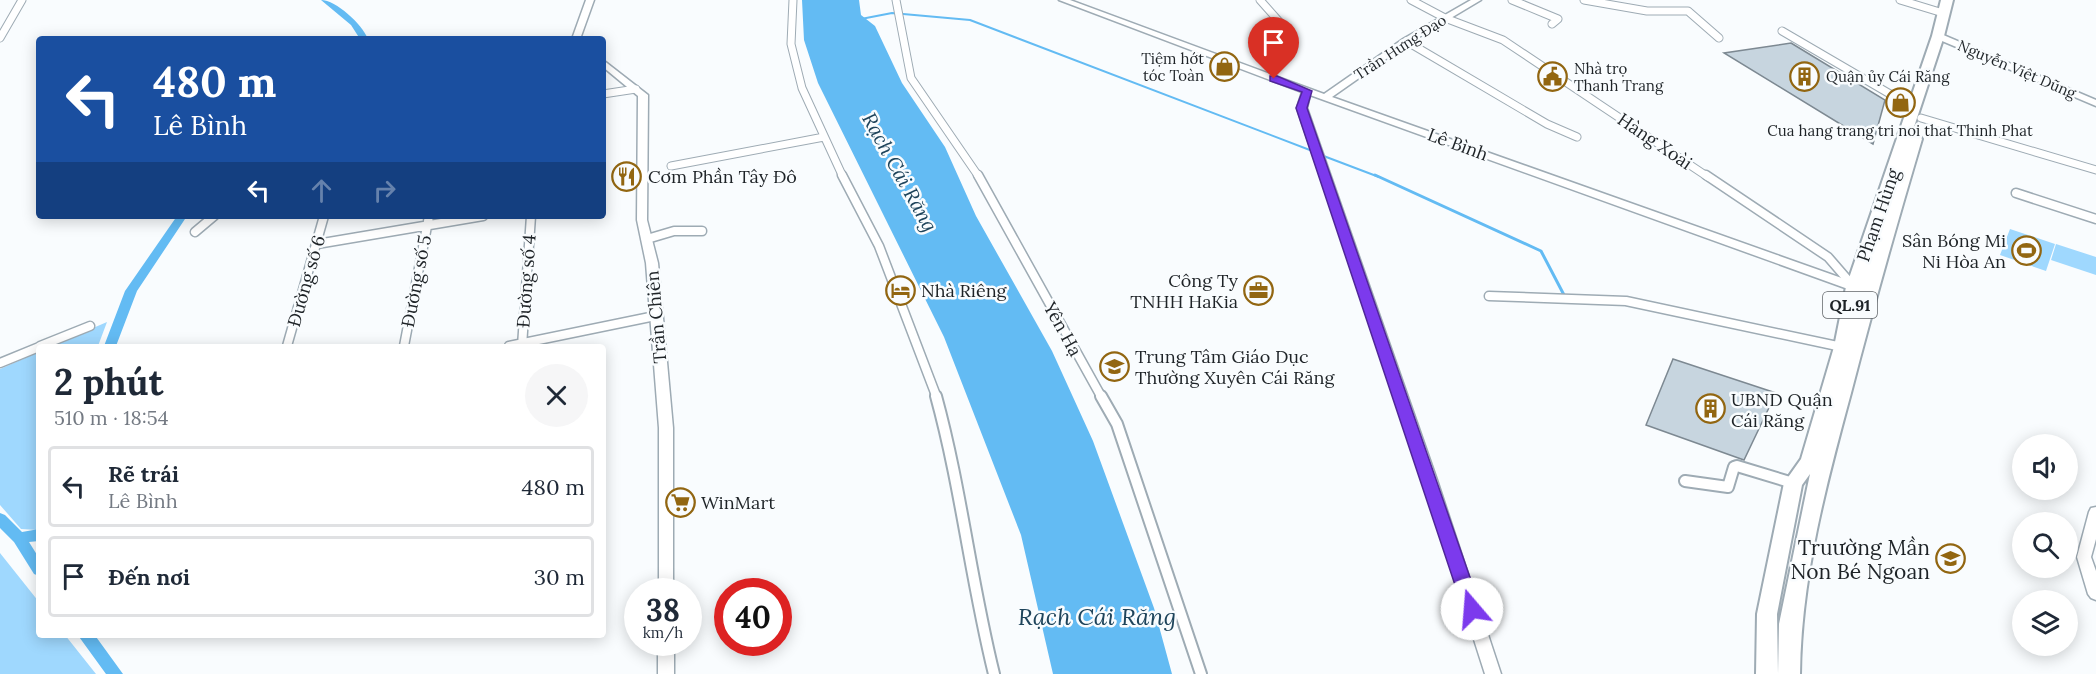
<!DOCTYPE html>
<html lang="vi">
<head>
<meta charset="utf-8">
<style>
	body { margin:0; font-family:Lora,serif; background:#f6f6f7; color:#1f2937; height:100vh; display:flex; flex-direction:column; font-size:22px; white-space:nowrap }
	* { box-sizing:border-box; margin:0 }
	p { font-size:20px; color:#747a83 }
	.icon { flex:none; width:33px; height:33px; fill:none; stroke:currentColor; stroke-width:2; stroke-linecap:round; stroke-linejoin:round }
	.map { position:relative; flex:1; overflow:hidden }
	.drawer { position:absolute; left:36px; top:344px; width:570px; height:294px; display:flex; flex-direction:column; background:#fff; border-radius:6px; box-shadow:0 3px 15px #0003 }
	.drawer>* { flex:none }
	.top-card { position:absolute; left:36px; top:36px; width:570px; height:183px; border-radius:6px; box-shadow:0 3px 15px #0003; background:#1a4fa0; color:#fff; overflow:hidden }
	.fabs { position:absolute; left:2012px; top:434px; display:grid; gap:12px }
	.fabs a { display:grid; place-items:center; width:66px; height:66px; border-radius:50%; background:#fff; box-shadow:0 3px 15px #0003; font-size:30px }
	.speed { position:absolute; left:624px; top:578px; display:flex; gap:12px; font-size:30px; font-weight:700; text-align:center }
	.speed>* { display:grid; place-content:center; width:78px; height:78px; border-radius:50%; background:#fff; box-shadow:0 3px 15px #0003; line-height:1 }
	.speed small { font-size:15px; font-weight:400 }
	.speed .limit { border:9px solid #d22; background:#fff; color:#111 }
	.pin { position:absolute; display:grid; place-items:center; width:51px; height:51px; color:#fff; margin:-62px -26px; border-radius:50% 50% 50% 0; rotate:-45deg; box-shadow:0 0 6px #0007 }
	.pin .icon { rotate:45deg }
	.me { position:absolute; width:66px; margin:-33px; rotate:342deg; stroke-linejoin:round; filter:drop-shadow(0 0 4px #0008) }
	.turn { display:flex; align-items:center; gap:21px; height:126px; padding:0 18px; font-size:27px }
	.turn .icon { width:78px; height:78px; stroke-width:2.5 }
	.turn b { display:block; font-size:42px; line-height:51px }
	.lanes { display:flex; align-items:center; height:57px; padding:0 18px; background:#0003; justify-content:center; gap:30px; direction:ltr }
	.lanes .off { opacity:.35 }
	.round { display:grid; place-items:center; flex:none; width:63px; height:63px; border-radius:32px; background:#f6f6f7 }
	.headline { display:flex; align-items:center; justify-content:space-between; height:102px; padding:0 18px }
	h1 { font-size:36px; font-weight:700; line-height:45px }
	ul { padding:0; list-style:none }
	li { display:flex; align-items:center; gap:18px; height:81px; margin:0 12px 9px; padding:0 6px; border:3px solid #e0e1e3; border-radius:6px }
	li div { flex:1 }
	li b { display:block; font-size:22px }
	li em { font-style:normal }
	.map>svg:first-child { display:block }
	.green { fill:#9fd8fe }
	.water { fill:#63bbf3 }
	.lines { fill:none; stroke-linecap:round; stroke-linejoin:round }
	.stream-far1 { stroke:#63bbf3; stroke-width:2 }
	.stream { stroke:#63bbf3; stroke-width:3 }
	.canal { fill:#63bbf3; fill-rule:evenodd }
	.building { fill:#c7d5df; stroke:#7d8992; stroke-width:1.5 }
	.minor-far2-casing { stroke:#9eabb4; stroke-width:9 }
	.minor-far1-casing { stroke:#9eabb4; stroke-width:11 }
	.minor-casing { stroke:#9eabb4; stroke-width:14 }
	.tertiary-casing { stroke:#9eabb4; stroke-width:3 }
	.trunk-casing { stroke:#9eabb4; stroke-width:4 }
	.minor-far2 { stroke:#fff; stroke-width:7 }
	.minor-far1 { stroke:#fff; stroke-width:8 }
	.minor { stroke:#fff; stroke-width:10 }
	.tertiary { fill:#fff; fill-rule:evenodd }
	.trunk { fill:#fff; fill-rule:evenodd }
	.route { fill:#7c3aed; stroke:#51269a; stroke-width:1.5 }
	.labels { text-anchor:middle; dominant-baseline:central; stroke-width:5; stroke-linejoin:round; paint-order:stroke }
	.far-street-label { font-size:15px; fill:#1e2327; stroke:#f9fcfe }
	.far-poi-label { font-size:15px; fill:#1e2327; stroke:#f9fcfe; text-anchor:start }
	.shield { fill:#f9fcfe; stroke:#606468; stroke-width:1.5 }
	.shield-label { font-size:16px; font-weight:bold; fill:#1e2327 }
	.street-label { font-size:18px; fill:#1e2327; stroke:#f9fcfe }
	.poi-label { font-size:18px; fill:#1e2327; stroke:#f9fcfe; text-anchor:start }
	.water-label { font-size:20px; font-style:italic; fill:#1e445b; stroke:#f9fcfe }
	.near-poi-label { font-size:21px; fill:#1e2327; stroke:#f9fcfe; text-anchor:end }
	.near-water-label { font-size:24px; font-style:italic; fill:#1e445b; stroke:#f9fcfe }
</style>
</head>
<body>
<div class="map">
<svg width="2096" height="674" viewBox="0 0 2096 674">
	<rect width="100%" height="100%" fill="#f9fcfe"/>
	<!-- green -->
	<path class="green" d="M2010 229 2055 244 2046 271 2000 255Z
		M2056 244 2096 257V275L2051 260Z
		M107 322 98 346H51Z
		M39 352V530H38L21 529 0 505V369Z
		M0 553 39 602V634L65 635 96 674H0Z"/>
	<!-- water -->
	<path class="water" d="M802 0H859L861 15 875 26 902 83 945 147 976 216 1052 351 1093 441 1154 608 1172 674H1053L1021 535 944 337 818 83 804 40Z"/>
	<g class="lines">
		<!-- stream-far1 -->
		<path class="stream-far1" d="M861 19 892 13 970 20 1315 152
			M1321 155 1379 177"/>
		<!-- stream -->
		<path class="stream" d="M1375 175 1541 251 1564 295"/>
		<!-- canal -->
		<path class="canal" d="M321 0C336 0 362 24 368 39H360L351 25Z
			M177 216H187L137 291 116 346H104L125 291Z
			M0 513 5 515 22 532 39 529V541L29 542 39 558V576L34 574 14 542 0 528Z
			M77 634H94L123 674H106Z"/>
	</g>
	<!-- building -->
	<path class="building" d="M1791 43 1885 100 1873 144 1724 53Z
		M1673 359 1776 393 1744 460 1646 425Z"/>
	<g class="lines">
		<defs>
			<path id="minor-far2" d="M793 0 791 44 802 88 843 177
				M896 0 911 78 979 177
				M1260 0 1291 35
				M1411 0 1445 18 1503 40 1708 177
				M1512 0 1558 19 1552 24
				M1584 0 1647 11H1688L1719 38
				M1900 0 1943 13
				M1782 31 1914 108
				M0 38 22 0
				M1406 41 1547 124 1577 137
				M603 94 636 89
				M1921 118 2096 170
				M671 166 824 137"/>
			<path id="minor-far1" d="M842 175 879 246 937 398
				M978 175 1102 398
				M1706 175 1828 257 1854 287
				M2016 193 2096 219
				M195 232 214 216
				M647 239 674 231H702
				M317 244 483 216
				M1489 296 1626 301 1842 347
				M40 346 90 326
				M287 346 324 216
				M404 346 429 216
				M509 346 655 316
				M522 346 531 216
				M0 363 39 347"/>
			<path id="minor" d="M936 396C961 487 971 582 994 674
				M1101 396 1117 424 1201 674
				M1685 481 1728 487 1734 467 1737 466 1793 483"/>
			<path id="tertiary" d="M586 0H594L580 39H572Z
				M1059 0H1070L1324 94 1403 39 1471 0H1481L1409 43 1332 97 1867 287 1869 290 1867 293H1859L1310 95 1307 108 1437 480 1501 674H1485L1423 480 1297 108 1302 92Z
				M1935 34H1941L2096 100V106L1935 38Z
				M603 60 648 95 647 220 658 263 673 428V591H659V428L646 263 637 220 638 96 603 67Z
				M2096 507V539L2091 557 2096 571V600L2091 598 2088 594 2077 557 2089 512 2091 508Z
				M658 642H674V674H658Z"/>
			<path id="trunk" d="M1941 0H1953L1944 36 1911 136H1920L1922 139C1897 223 1873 308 1851 393 1826 485 1801 578 1800 674H1778L1779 624 1810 474 1802 485 1777 614 1778 674H1756L1757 614 1784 483 1801 459 1834 347 1846 287 1932 36Z"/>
		</defs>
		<!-- minor-far2 casing -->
		<use href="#minor-far2" class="minor-far2-casing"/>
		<!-- minor-far1 casing -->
		<use href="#minor-far1" class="minor-far1-casing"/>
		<!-- minor casing -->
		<use href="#minor" class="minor-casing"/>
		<!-- tertiary casing -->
		<use href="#tertiary" class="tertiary-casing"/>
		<!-- trunk casing -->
		<use href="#trunk" class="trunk-casing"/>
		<!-- minor-far2 -->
		<use href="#minor-far2" class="minor-far2"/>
		<!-- minor-far1 -->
		<use href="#minor-far1" class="minor-far1"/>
		<!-- minor -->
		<use href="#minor" class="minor"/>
		<!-- tertiary -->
		<use href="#tertiary" class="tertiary"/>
		<!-- trunk -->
		<use href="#trunk" class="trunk"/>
	</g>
	<!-- route -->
	<path class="route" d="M1270 76H1277L1312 91 1307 108 1481 609 1478 614 1472 616 1466 614 1463 609 1296 108 1302 92 1270 81Z"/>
	<!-- icons -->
	<defs>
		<symbol id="shop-ring" viewBox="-11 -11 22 22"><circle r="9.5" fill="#f9fcfe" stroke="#926611" stroke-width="1.5"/><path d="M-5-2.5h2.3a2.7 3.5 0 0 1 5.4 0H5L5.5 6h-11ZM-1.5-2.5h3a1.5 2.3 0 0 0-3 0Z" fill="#926611"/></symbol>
		<symbol id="building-ring" viewBox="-11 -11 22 22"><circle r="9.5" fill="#f9fcfe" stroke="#926611" stroke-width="1.5"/><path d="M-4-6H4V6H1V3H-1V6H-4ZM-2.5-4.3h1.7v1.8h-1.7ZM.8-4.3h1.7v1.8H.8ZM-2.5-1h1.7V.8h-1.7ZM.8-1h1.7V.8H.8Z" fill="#926611"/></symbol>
		<symbol id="civic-ring" viewBox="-11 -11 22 22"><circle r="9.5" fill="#f9fcfe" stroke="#926611" stroke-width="1.5"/><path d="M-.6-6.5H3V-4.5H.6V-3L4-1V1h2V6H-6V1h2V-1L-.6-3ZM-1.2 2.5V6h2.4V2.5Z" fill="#926611"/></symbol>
		<symbol id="restaurant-ring" viewBox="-11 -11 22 22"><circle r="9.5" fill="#f9fcfe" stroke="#926611" stroke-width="1.5"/><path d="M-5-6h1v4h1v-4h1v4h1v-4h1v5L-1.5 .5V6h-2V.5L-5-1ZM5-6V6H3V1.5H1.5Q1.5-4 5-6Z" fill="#926611"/></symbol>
		<symbol id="stadium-ring" viewBox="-11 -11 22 22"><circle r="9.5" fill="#f9fcfe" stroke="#926611" stroke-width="1.5"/><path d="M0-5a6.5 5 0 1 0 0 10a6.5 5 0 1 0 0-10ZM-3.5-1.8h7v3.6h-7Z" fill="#926611"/></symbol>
		<symbol id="hotel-ring" viewBox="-11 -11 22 22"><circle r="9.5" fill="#f9fcfe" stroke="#926611" stroke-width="1.5"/><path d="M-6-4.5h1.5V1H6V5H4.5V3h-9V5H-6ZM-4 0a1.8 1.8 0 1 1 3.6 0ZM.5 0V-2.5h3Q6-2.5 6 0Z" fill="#926611"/></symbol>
		<symbol id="office-ring" viewBox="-11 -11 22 22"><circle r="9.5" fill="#f9fcfe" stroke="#926611" stroke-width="1.5"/><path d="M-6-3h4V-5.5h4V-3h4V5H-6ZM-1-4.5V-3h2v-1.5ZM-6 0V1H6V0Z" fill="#926611"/></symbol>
		<symbol id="university-ring" viewBox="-11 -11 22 22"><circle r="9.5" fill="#f9fcfe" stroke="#926611" stroke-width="1.5"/><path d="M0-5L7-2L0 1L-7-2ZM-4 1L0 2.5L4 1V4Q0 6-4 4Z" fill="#926611"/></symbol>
		<symbol id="supermarket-ring" viewBox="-11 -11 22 22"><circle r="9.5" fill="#f9fcfe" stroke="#926611" stroke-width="1.5"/><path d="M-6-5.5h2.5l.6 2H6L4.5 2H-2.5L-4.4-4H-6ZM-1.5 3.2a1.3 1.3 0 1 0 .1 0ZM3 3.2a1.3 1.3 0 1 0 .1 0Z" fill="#926611"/></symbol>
		<symbol id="school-ring" viewBox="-11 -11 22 22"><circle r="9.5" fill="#f9fcfe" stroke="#926611" stroke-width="1.5"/><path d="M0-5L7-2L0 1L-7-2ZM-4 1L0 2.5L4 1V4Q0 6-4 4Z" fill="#926611"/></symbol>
	</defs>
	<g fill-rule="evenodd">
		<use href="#shop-ring" x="1208" y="50" width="33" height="33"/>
		<use href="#building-ring" x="1788" y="60" width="33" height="33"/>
		<use href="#civic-ring" x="1536" y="60" width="33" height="33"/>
		<use href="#shop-ring" x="1884" y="86" width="33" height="33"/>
		<use href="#restaurant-ring" x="610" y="160" width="33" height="33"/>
		<use href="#stadium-ring" x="2010" y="234" width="33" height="33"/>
		<use href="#hotel-ring" x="884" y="274" width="33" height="33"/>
		<use href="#office-ring" x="1242" y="274" width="33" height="33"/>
		<use href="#university-ring" x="1098" y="350" width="33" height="33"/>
		<use href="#building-ring" x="1694" y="392" width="33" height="33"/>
		<use href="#supermarket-ring" x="664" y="486" width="33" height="33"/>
		<use href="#school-ring" x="1934" y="542" width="33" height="33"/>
	</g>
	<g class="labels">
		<!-- far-street labels -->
		<g class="far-street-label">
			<text transform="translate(1400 47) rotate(-33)">Trần Hưng Đạo</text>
			<text transform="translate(2017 69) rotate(23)">Nguyễn Việt Dũng</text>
		</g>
		<!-- far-poi labels -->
		<g class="far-poi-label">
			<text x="1204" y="58" text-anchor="end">Tiệm hớt<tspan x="1204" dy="17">tóc Toàn</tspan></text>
			<text x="1574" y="68">Nhà trọ<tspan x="1574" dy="17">Thanh Trang</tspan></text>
			<text x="1826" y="76">Quận ủy Cái Răng</text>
			<text x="1900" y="130" text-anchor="middle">Cua hang trang tri noi that Thinh Phat</text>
		</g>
		<!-- shield labels -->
		<rect class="shield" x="1823" y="292" width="54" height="26" rx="4.5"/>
		<g class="shield-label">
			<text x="1850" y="305">QL.91</text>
		</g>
		<!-- street labels -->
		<g class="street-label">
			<text transform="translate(1655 141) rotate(34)">Hàng Xoài</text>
			<text transform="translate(1458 144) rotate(20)">Lê Bình</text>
			<text transform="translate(1878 215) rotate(-71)">Phạm Hùng</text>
			<text transform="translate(306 281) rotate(-74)">Đường số 6</text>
			<text transform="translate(416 281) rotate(-79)">Đường số 5</text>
			<text transform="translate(526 281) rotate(-86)">Đường số 4</text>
			<text transform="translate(656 317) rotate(-95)">Trần Chiên</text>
			<text transform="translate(1063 329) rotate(61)">Yên Hạ</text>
		</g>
		<!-- poi labels -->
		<g class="poi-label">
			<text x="648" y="176">Cơm Phần Tây Đô</text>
			<text x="2006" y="240" text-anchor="end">Sân Bóng Mi<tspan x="2006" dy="21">Ni Hòa An</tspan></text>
			<text x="1238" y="280" text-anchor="end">Công Ty<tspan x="1238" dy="21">TNHH HaKia</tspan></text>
			<text x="921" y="290">Nhà Riêng</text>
			<text x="1135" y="356">Trung Tâm Giáo Dục<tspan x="1135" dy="21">Thường Xuyên Cái Răng</tspan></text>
			<text x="1731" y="399">UBND Quận<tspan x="1731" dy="21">Cái Răng</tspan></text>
			<text x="701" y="502">WinMart</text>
		</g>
		<!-- water labels -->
		<g class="water-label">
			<text transform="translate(900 172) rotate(61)">Rạch Cái Răng</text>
		</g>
		<!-- near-poi labels -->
		<g class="near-poi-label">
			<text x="1930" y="547">Truường Mần<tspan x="1930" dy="24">Non Bé Ngoan</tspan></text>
		</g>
		<!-- near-water labels -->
		<g class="near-water-label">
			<text x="1097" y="616">Rạch Cái Răng</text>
		</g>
	</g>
</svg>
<div class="fabs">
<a><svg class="icon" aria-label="sound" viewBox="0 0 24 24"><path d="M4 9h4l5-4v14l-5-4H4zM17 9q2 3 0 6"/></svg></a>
<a><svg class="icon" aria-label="search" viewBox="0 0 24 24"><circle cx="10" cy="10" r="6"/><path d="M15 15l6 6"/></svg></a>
<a><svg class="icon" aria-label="layers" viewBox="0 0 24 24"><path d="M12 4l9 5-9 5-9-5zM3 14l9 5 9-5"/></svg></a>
</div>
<div class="speed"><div>38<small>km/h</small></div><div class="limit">40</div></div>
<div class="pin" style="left:1274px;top:79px;background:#d93025"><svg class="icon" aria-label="arrive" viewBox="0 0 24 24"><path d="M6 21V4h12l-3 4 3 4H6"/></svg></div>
<svg class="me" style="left:1472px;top:609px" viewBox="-20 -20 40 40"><circle r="19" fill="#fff"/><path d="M0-13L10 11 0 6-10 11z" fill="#7c3aed"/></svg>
<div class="top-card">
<div class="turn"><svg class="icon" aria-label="left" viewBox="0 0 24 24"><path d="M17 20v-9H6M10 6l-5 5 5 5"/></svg><div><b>480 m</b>Lê Bình</div></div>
<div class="lanes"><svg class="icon" aria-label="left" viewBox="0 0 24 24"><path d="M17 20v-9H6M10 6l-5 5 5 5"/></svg><svg class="icon off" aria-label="ahead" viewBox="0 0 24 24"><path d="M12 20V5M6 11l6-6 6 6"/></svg><svg class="icon off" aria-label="right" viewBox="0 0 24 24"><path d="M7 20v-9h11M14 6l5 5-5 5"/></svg></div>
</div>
<section class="drawer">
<div class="headline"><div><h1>2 phút</h1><p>510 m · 18:54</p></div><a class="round"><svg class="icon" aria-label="close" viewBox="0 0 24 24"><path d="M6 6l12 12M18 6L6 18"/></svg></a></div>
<ul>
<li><svg class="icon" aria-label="left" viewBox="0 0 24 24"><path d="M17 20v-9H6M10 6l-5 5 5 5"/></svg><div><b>Rẽ trái</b><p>Lê Bình</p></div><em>480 m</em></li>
<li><svg class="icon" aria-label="arrive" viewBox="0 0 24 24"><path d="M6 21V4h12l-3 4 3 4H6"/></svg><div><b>Đến nơi</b></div><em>30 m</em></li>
</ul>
</section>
</div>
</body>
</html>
